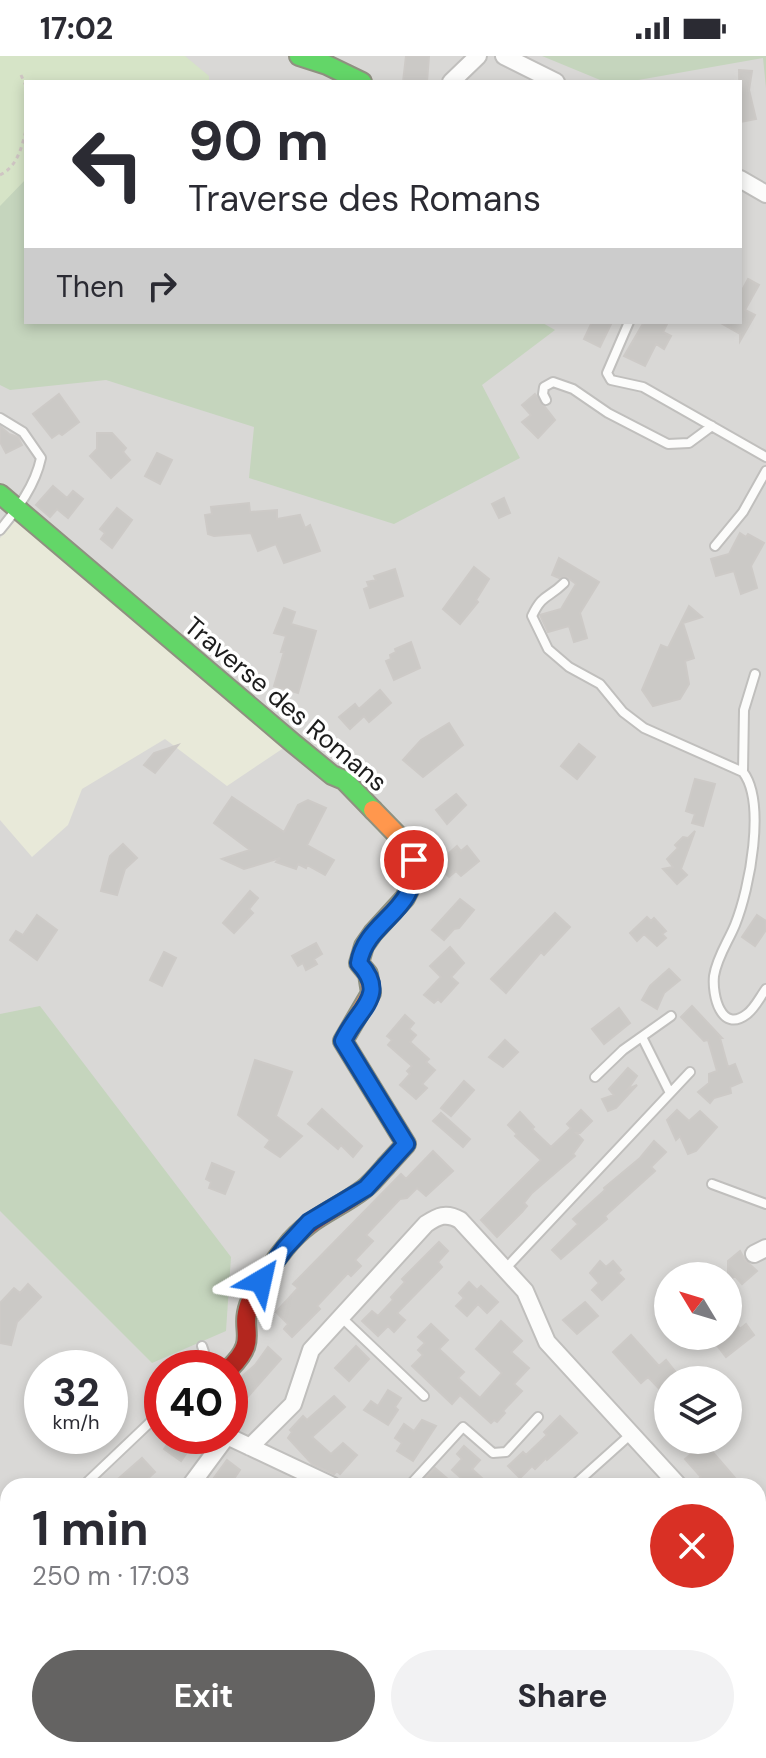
<!DOCTYPE html>
<html lang="en">
<head>
<meta charset="utf-8">
<style>
	body { margin:0; font-family:"DM Sans",sans-serif; background:#f2f2f3; color:#2b2b33; height:100vh; display:flex; flex-direction:column; font-size:30px; white-space:nowrap }
	* { box-sizing:border-box; margin:0 }
	p { font-size:26px; color:#7c7c81 }
	.icon { flex:none; width:44px; height:44px; fill:none; stroke:currentColor; stroke-width:2; stroke-linecap:round; stroke-linejoin:round }
	.map { position:relative; flex:1; overflow:hidden }
	.details { position:absolute; left:0px; top:1422px; width:766px; height:280px; display:flex; flex-direction:column; background:#fff; border-radius:24px 24px 0 0; box-shadow:0 4px 12px #0003 }
	.details>* { flex:none }
	.top-card { position:absolute; left:24px; top:24px; width:718px; height:244px; border-radius:0px; box-shadow:0 4px 12px #0003; background:#fff; color:#2b2b33; overflow:hidden }
	.needle { width:52px; rotate:308deg }
	.buttons { position:absolute; left:654px; top:1206px; display:grid; gap:16px }
	.buttons a { display:grid; place-items:center; width:88px; height:88px; border-radius:50%; background:#fff; box-shadow:0 4px 12px #0003; font-size:40px }
	.speed { position:absolute; left:24px; top:1294px; display:flex; gap:16px; font-size:40px; font-weight:700; text-align:center }
	.speed>* { display:grid; place-content:center; width:104px; height:104px; border-radius:50%; background:#fff; box-shadow:0 4px 12px #0003; line-height:1 }
	.speed small { font-size:20px; font-weight:400 }
	.speed .limit { border:12px solid #d22; background:#fff; color:#111 }
	.pin { position:absolute; display:grid; place-items:center; width:68px; height:68px; color:#fff; margin:-34px; border:4px solid #fff; border-radius:50%; box-shadow:0 2px 8px #0007 }
	.me { position:absolute; width:88px; margin:-44px; rotate:36deg; stroke-linejoin:round; filter:drop-shadow(0 0 6px #0008) }
	.turn { display:flex; align-items:center; gap:28px; height:168px; padding:0 32px; font-size:36px }
	.turn .icon { width:104px; height:104px; stroke-width:2.5 }
	.turn b { display:block; font-size:56px; line-height:68px }
	.then { display:flex; align-items:center; height:76px; padding:0 32px; background:#0003; gap:16px; font-size:30px }
	.round { display:grid; place-items:center; flex:none; width:84px; height:84px; border-radius:42px; background:#f2f2f3 }
	.headline { display:flex; align-items:center; justify-content:space-between; height:136px; padding:0 32px }
	h1 { font-size:48px; font-weight:700; line-height:60px }
	.button { display:flex; gap:16px; margin-top:auto; padding:16px 32px }
	.button a { flex:1; height:92px; border-radius:48px; background:#646362; color:#fff; font-size:32px; font-weight:700; line-height:92px; text-align:center }
	.button a+a { background:#f2f2f3; color:#2b2b33 }
	.status { display:flex; justify-content:space-between; align-items:center; height:56px; padding:0 40px; background:#fff; direction:ltr }
	.status svg { height:22px; fill:currentColor }
	.map>svg:first-child { display:block }
	.residential { fill:#d9d8d6; fill-rule:evenodd }
	.farmland { fill:#e8e9d9 }
	.grass { fill:#d6e4c7 }
	.forest { fill:#c5d5bd }
	.building { fill:#cbc9c6; stroke:#cdcac7; stroke-width:2 }
	.lines { fill:none; stroke-linecap:round; stroke-linejoin:round }
	.lane-casing { stroke:#c0bfbd; stroke-width:12 }
	.street-casing { stroke:#c0bfbd; stroke-width:20 }
	.fast-casing { stroke:#8f9180; stroke-width:22 }
	.slow-casing { stroke:#8f9180; stroke-width:22 }
	.jam-casing { stroke:#8f9180; stroke-width:22 }
	.path { stroke:#cfc5c3; stroke-width:3; stroke-dasharray:4 4; stroke-linecap:butt }
	.lane { stroke:#fcfcfb; stroke-width:8 }
	.street { stroke:#fcfcfb; stroke-width:16 }
	.fast { stroke:#63d668; stroke-width:18 }
	.slow { stroke:#ff974d; stroke-width:18 }
	.jam { stroke:#b3261e; stroke-width:18 }
	.route-casing { stroke:#114b97; stroke-width:20 }
	.route { stroke:#1a73e8; stroke-width:14 }
	.labels { text-anchor:middle; dominant-baseline:central; stroke-width:7; stroke-linejoin:round; paint-order:stroke }
	.street-label { font-size:26px; fill:#1c1c1c; stroke:#fff }
</style>
</head>
<body>
<div class="status"><b>17:02</b><svg viewBox="0 0 49 12"><path d="M0 12V9h3v3zM5 12V6h3v6zM10 12V3h3v9zM15 12V0h3v12zM26 1h20v11H26zM47 4h2v5h-2z"/></svg></div>
<div class="map">
<svg width="766" height="1702" viewBox="0 0 766 1702">
	<rect width="100%" height="100%" fill="#eae8e5"/>
	<!-- residential -->
	<path class="residential" d="M0 0H766V1702H0ZM26 26H740V266H26ZM668 1220H728V1280H668ZM42 1312H110V1380H42ZM162 1312H230V1380H162ZM668 1324H728V1384H668ZM8 1430H758V1694H8Z"/>
	<!-- farmland -->
	<path class="farmland" d="M20 459 288 689 227 730 165 683 82 733 68 769 32 801 0 764V482Z"/>
	<!-- grass -->
	<path class="grass" d="M0 0H185L209 20V26H26V147L0 159Z"/>
	<!-- forest -->
	<path class="forest" d="M542 0H766V32L763 2 627 26H605Z
		M26 123V266H541L555 274 482 329 520 402 394 468 249 422 254 371 106 324 10 334 0 329V150Z
		M40 950 231 1201 226 1275 152 1307 0 1155V958Z"/>
	<!-- building -->
	<path class="building" d="M406 0H429L427 26H403Z
		M739 14 752 15 749 34 756 63 740 66Z
		M748 223 759 229 745 254 755 259 740 285V278L719 266H740V238Z
		M592 266H612L600 291 584 283Z
		M644 266H668L663 276 671 280 664 293 656 288 645 310 624 300Z
		M59 338 79 366 62 379 59 377 52 382 33 358Z
		M535 338 555 364 538 382 522 366 531 359 522 349Z
		M0 370 9 378 18 381 22 389 6 397 0 386Z
		M97 377H112L126 392 123 396 130 404 111 422 90 400 97 393Z
		M157 397 172 404 160 428 145 420Z
		M53 430 67 442 73 435 83 443 68 462 57 453 50 461 36 449Z
		M504 442 510 457 499 462 492 448Z
		M249 447 250 456 277 454V463L300 459 305 472 310 469 320 495 284 507 276 488 258 495 251 477 214 480 208 478 205 459 212 458 211 451Z
		M117 452 132 464 112 492 101 483 105 477 100 473Z
		M740 477 746 481 748 478 764 487 751 510 757 532 741 538 734 515 716 520 711 503 729 498Z
		M559 502 599 526 580 557 587 582 574 586 569 570 548 576 540 559 561 553 576 528 567 521 559 522 552 519Z
		M474 511 489 523 476 544 478 546 460 568 443 553Z
		M395 513 403 540 370 552 364 533 369 531 367 526 376 524 374 520Z
		M689 550 702 561 683 567 694 602 685 605 689 628 680 643 653 650 642 634 661 589 668 592Z
		M284 552 295 556 291 568 316 575 298 637 274 630 284 596H281L286 580 274 577Z
		M411 586 420 612 394 624 386 605 391 603 390 599 396 596 395 593Z
		M380 634 391 647 369 666 364 660 350 673 339 661 355 648 359 653Z
		M449 667 463 689 423 721 403 704 421 684Z
		M579 688 595 701 577 723 561 710Z
		M178 689 155 717 144 709 154 697Z
		M695 723 715 728 703 770 692 767 695 758 686 755Z
		M456 738 466 749 447 768 436 754Z
		M232 741 284 776 298 749 308 744 326 752 307 789 334 804 325 819 307 809 306 812 298 808 296 813 276 806 280 802 244 813 222 803 250 794 214 767Z
		M695 775 681 813 687 819 677 828 663 813 673 811 667 803 678 792 675 789 683 781 688 782Z
		M123 788 137 802 125 813 117 839 101 835 110 800Z
		M457 790 461 795 467 790 479 805 461 820 456 815 449 821 444 816 426 833 428 816Z
		M250 835 258 842 249 853 253 857 234 877 223 867Z
		M460 843 474 854 459 872 454 873 444 884 432 874Z
		M555 857 570 871 544 899 541 896 506 937 491 923Z
		M37 859 57 874 37 904 10 884 16 875 23 879Z
		M757 859 766 865V874L755 890 742 881Z
		M647 861 651 865 654 862 666 875 662 878 666 882 657 890 644 878 637 885 630 877Z
		M316 887 322 898 314 903 317 908 306 914 303 907 298 910 292 900Z
		M450 891 464 907 451 921 458 927 441 946 438 943 434 947 424 939 441 921 430 910Z
		M164 896 176 902 162 930 150 924Z
		M669 913 680 924 664 937 657 953 642 944 650 930Z
		M692 950 722 982H720L728 1011 735 1008 742 1026 730 1031 731 1037 714 1042 710 1047 698 1036 709 1027V1018L717 1015 708 984 704 985 681 961Z
		M619 952 630 967 604 988 592 973Z
		M405 959 414 967 409 973 416 979 410 986 429 1003 426 1006 435 1014 422 1028 427 1032 416 1043 400 1029 410 1018 407 1015 412 1010 388 989 392 984 387 980Z
		M505 984 518 996 503 1011 489 1001Z
		M255 1004 292 1016 276 1060 302 1080 280 1101 265 1091 270 1084 238 1059Z
		M628 1012 637 1020 628 1033 637 1029 616 1052 608 1055 602 1043 614 1039 609 1033Z
		M464 1025 474 1034 451 1060 441 1052Z
		M322 1053 362 1090 353 1101 341 1089 338 1093 308 1068Z
		M581 1054 592 1065 580 1077H576L583 1084 573 1098 575 1100 532 1137 524 1147 527 1150 522 1156 497 1181 481 1164 541 1104 515 1080 517 1078 508 1069 520 1056 534 1071 532 1073 551 1091 571 1072 567 1068Z
		M677 1054 689 1065 700 1055 717 1071 696 1095 688 1098 680 1080 676 1084 667 1064Z
		M441 1057 470 1083 463 1091 433 1065Z
		M654 1085 666 1096 651 1111 655 1115 605 1160 607 1163 561 1203 552 1194 578 1168 573 1163 605 1134 604 1132 640 1102Z
		M433 1095 453 1115 426 1140 417 1132 407 1142 400 1143 366 1179 373 1185 355 1204 361 1210 351 1220 348 1217 317 1250 320 1253 292 1281 284 1273 288 1268 276 1256 298 1232 293 1228 401 1118 406 1123Z
		M212 1107 234 1116 225 1138 209 1132 211 1126 206 1123Z
		M439 1186 448 1195 438 1206 442 1211 397 1257 405 1264 394 1276 388 1270 378 1280 362 1265 372 1255 378 1260 393 1244 391 1241 405 1226 402 1223Z
		M740 1195 745 1204 757 1215 742 1228 735 1220 728 1225V1205Z
		M600 1205 606 1211 613 1205 621 1214 618 1217 624 1223 602 1244 592 1234 599 1227 590 1217Z
		M469 1226 477 1234 481 1230 498 1246 487 1257 478 1248 467 1260 456 1250 464 1242 459 1237Z
		M28 1228 41 1241 17 1266 11 1289 0 1287V1247L14 1232 20 1237Z
		M585 1246 598 1260 577 1278 563 1264Z
		M728 1256 740 1273 746 1268 754 1279 726 1301 710 1280H728Z
		M501 1265 522 1285 511 1296 529 1312 514 1328 522 1335 503 1355 505 1357 497 1366 494 1364 491 1367 460 1339 452 1348 412 1310 423 1299 418 1294 425 1287 418 1281 431 1268 448 1284 439 1293 464 1316 458 1322 480 1342 502 1317 476 1293Z
		M631 1279 659 1310 666 1304 682 1324H668V1342L648 1321 641 1327 613 1296Z
		M356 1290 369 1303 349 1325 335 1312Z
		M268 1291 281 1303 230 1361V1331L255 1309Z
		M388 1334 401 1342 395 1351 398 1354 388 1369 364 1354 371 1345 378 1350Z
		M334 1340 345 1351 312 1381 331 1398 343 1387 357 1399 340 1418 337 1415 334 1418 312 1408 288 1382 292 1376 290 1374 303 1360 307 1364Z
		M560 1360 577 1377 547 1404 546 1402 535 1413 532 1410 520 1422 508 1410 523 1396 526 1399 547 1379 544 1376Z
		M422 1364 436 1370 413 1405 397 1395 402 1387 395 1382 404 1368 414 1375Z
		M173 1380 190 1392 181 1405 164 1393Z
		M464 1390 480 1404 472 1413 482 1422 475 1430H470L452 1414 462 1403 457 1398Z
		M699 1391 705 1397 710 1393 742 1430H691L701 1421 685 1403Z
		M142 1402 155 1416 140 1430H110Z
		M227 1404 240 1414 229 1430H208Z
		M435 1412 456 1430H430L424 1424Z"/>
	<g class="lines">
		<defs>
			<path id="lane" d="M629 266 607 317 611 324 643 331 766 401
				M546 344 543 338 544 331 553 326 573 333 608 357 668 388 689 387 712 370
				M0 362 23 376 41 402C35 430 18 452 0 474
				M715 490 743 456 766 415
				M564 527C548 543 543 537 532 560L548 593 569 611 600 628 623 656 644 672 743 716C766 746 750 832 735 869 728 886 717 901 714 920 712 939 721 978 747 958 755 952 760 941 766 933
				M743 716 744 654 755 618
				M642 981 670 1037
				M595 1021 623 994 671 960
				M712 1128 766 1148
				M506 1212 690 1016
				M341 1261 424 1340
				M202 1312 207 1305 202 1290
				M83 1430 162 1355
				M409 1430 463 1371 493 1397 506 1396 538 1361
				M573 1430 631 1378
				M0 1507 8 1500
				M329 1702 342 1694"/>
			<path id="street" d="M504 0 556 26
				M451 26 478 0
				M740 123 766 138
				M754 1198 766 1192
				M250 1391 293 1348 311 1294 426 1168C438 1160 446 1156 460 1164L525 1235 547 1286 679 1430
				M190 1430 227 1380 333 1430
				M758 1507 766 1496
				M758 1520 766 1521
				M758 1592 766 1596
				M0 1681 8 1687
				M18 1694 30 1702
				M180 1694 185 1702
				M294 1694 300 1702
				M733 1694 741 1702
				M546 1702 548 1694
				M635 1702 637 1694"/>
			<path id="fast" d="M299 0 327 9 362 26
				M0 438 293 687 332 719 344 724 373 754"/>
			<path id="slow" d="M373 754 409 791 414 812 412 828 405 842 373 877 364 890 359 907 368 918 371 937 343 985 406 1088 386 1110"/>
			<path id="jam" d="M230 1312C261 1281 237 1276 251 1244 258 1227 273 1207 285 1192 309 1161 335 1155 364 1133 372 1127 379 1118 386 1110"/>
		</defs>
		<!-- lane casing -->
		<use href="#lane" class="lane-casing"/>
		<!-- street casing -->
		<use href="#street" class="street-casing"/>
		<!-- fast casing -->
		<use href="#fast" class="fast-casing"/>
		<!-- slow casing -->
		<use href="#slow" class="slow-casing"/>
		<!-- jam casing -->
		<use href="#jam" class="jam-casing"/>
		<!-- path -->
		<path class="path" d="M21 19 26 30
			M0 119C17 111 22 91 26 74"/>
		<!-- lane -->
		<use href="#lane" class="lane"/>
		<!-- street -->
		<use href="#street" class="street"/>
		<!-- fast -->
		<use href="#fast" class="fast"/>
		<!-- slow -->
		<use href="#slow" class="slow"/>
		<!-- jam -->
		<use href="#jam" class="jam"/>
	</g>
	<g class="lines">
		<defs>
			<path id="route" d="M261 1225 285 1192 309 1166 366 1132 406 1088 343 985C358 952 389 940 359 907 366 864 419 856 414 804"/>
		</defs>
		<!-- route casing -->
		<use href="#route" class="route-casing"/>
		<!-- route -->
		<use href="#route" class="route"/>
	</g>
	<g class="labels">
		<!-- street labels -->
		<g class="street-label">
			<text transform="translate(286 648) rotate(40)">Traverse des Romans</text>
		</g>
	</g>
</svg>
<div class="buttons">
<a><svg class="needle" viewBox="-14 -14 28 28"><path d="M0-13l5 13h-10z" fill="#e53935"/><path d="M0 13l5-13h-10z" fill="#7c7c81"/></svg></a>
<a><svg class="icon" aria-label="layers" viewBox="0 0 24 24"><path d="M12 4l9 5-9 5-9-5zM3 14l9 5 9-5"/></svg></a>
</div>
<div class="speed"><div>32<small>km/h</small></div><div class="limit">40</div></div>
<div class="pin" style="left:414px;top:804px;background:#d93025"><svg class="icon" aria-label="arrive" viewBox="0 0 24 24"><path d="M6 21V4h12l-3 4 3 4H6"/></svg></div>
<svg class="me" style="left:261px;top:1225px" viewBox="-20 -20 40 40"><path d="M0-17L14 15 0 8-14 15z" fill="#1a73e8" stroke="#fff" stroke-width="4"/></svg>
<div class="top-card">
<div class="turn"><svg class="icon" aria-label="left" viewBox="0 0 24 24"><path d="M17 20v-9H6M10 6l-5 5 5 5"/></svg><div><b>90 m</b>Traverse des Romans</div></div>
<div class="then">Then<svg class="icon" aria-label="right" viewBox="0 0 24 24"><path d="M7 20v-9h11M14 6l5 5-5 5"/></svg></div>
</div>
<section class="details">
<div class="headline"><div><h1>1 min</h1><p>250 m · 17:03</p></div><a class="round" style="background:#d93025;color:#fff"><svg class="icon" aria-label="close" viewBox="0 0 24 24"><path d="M6 6l12 12M18 6L6 18"/></svg></a></div>
<div class="button"><a>Exit</a><a>Share</a></div>
</section>
</div>
</body>
</html>
